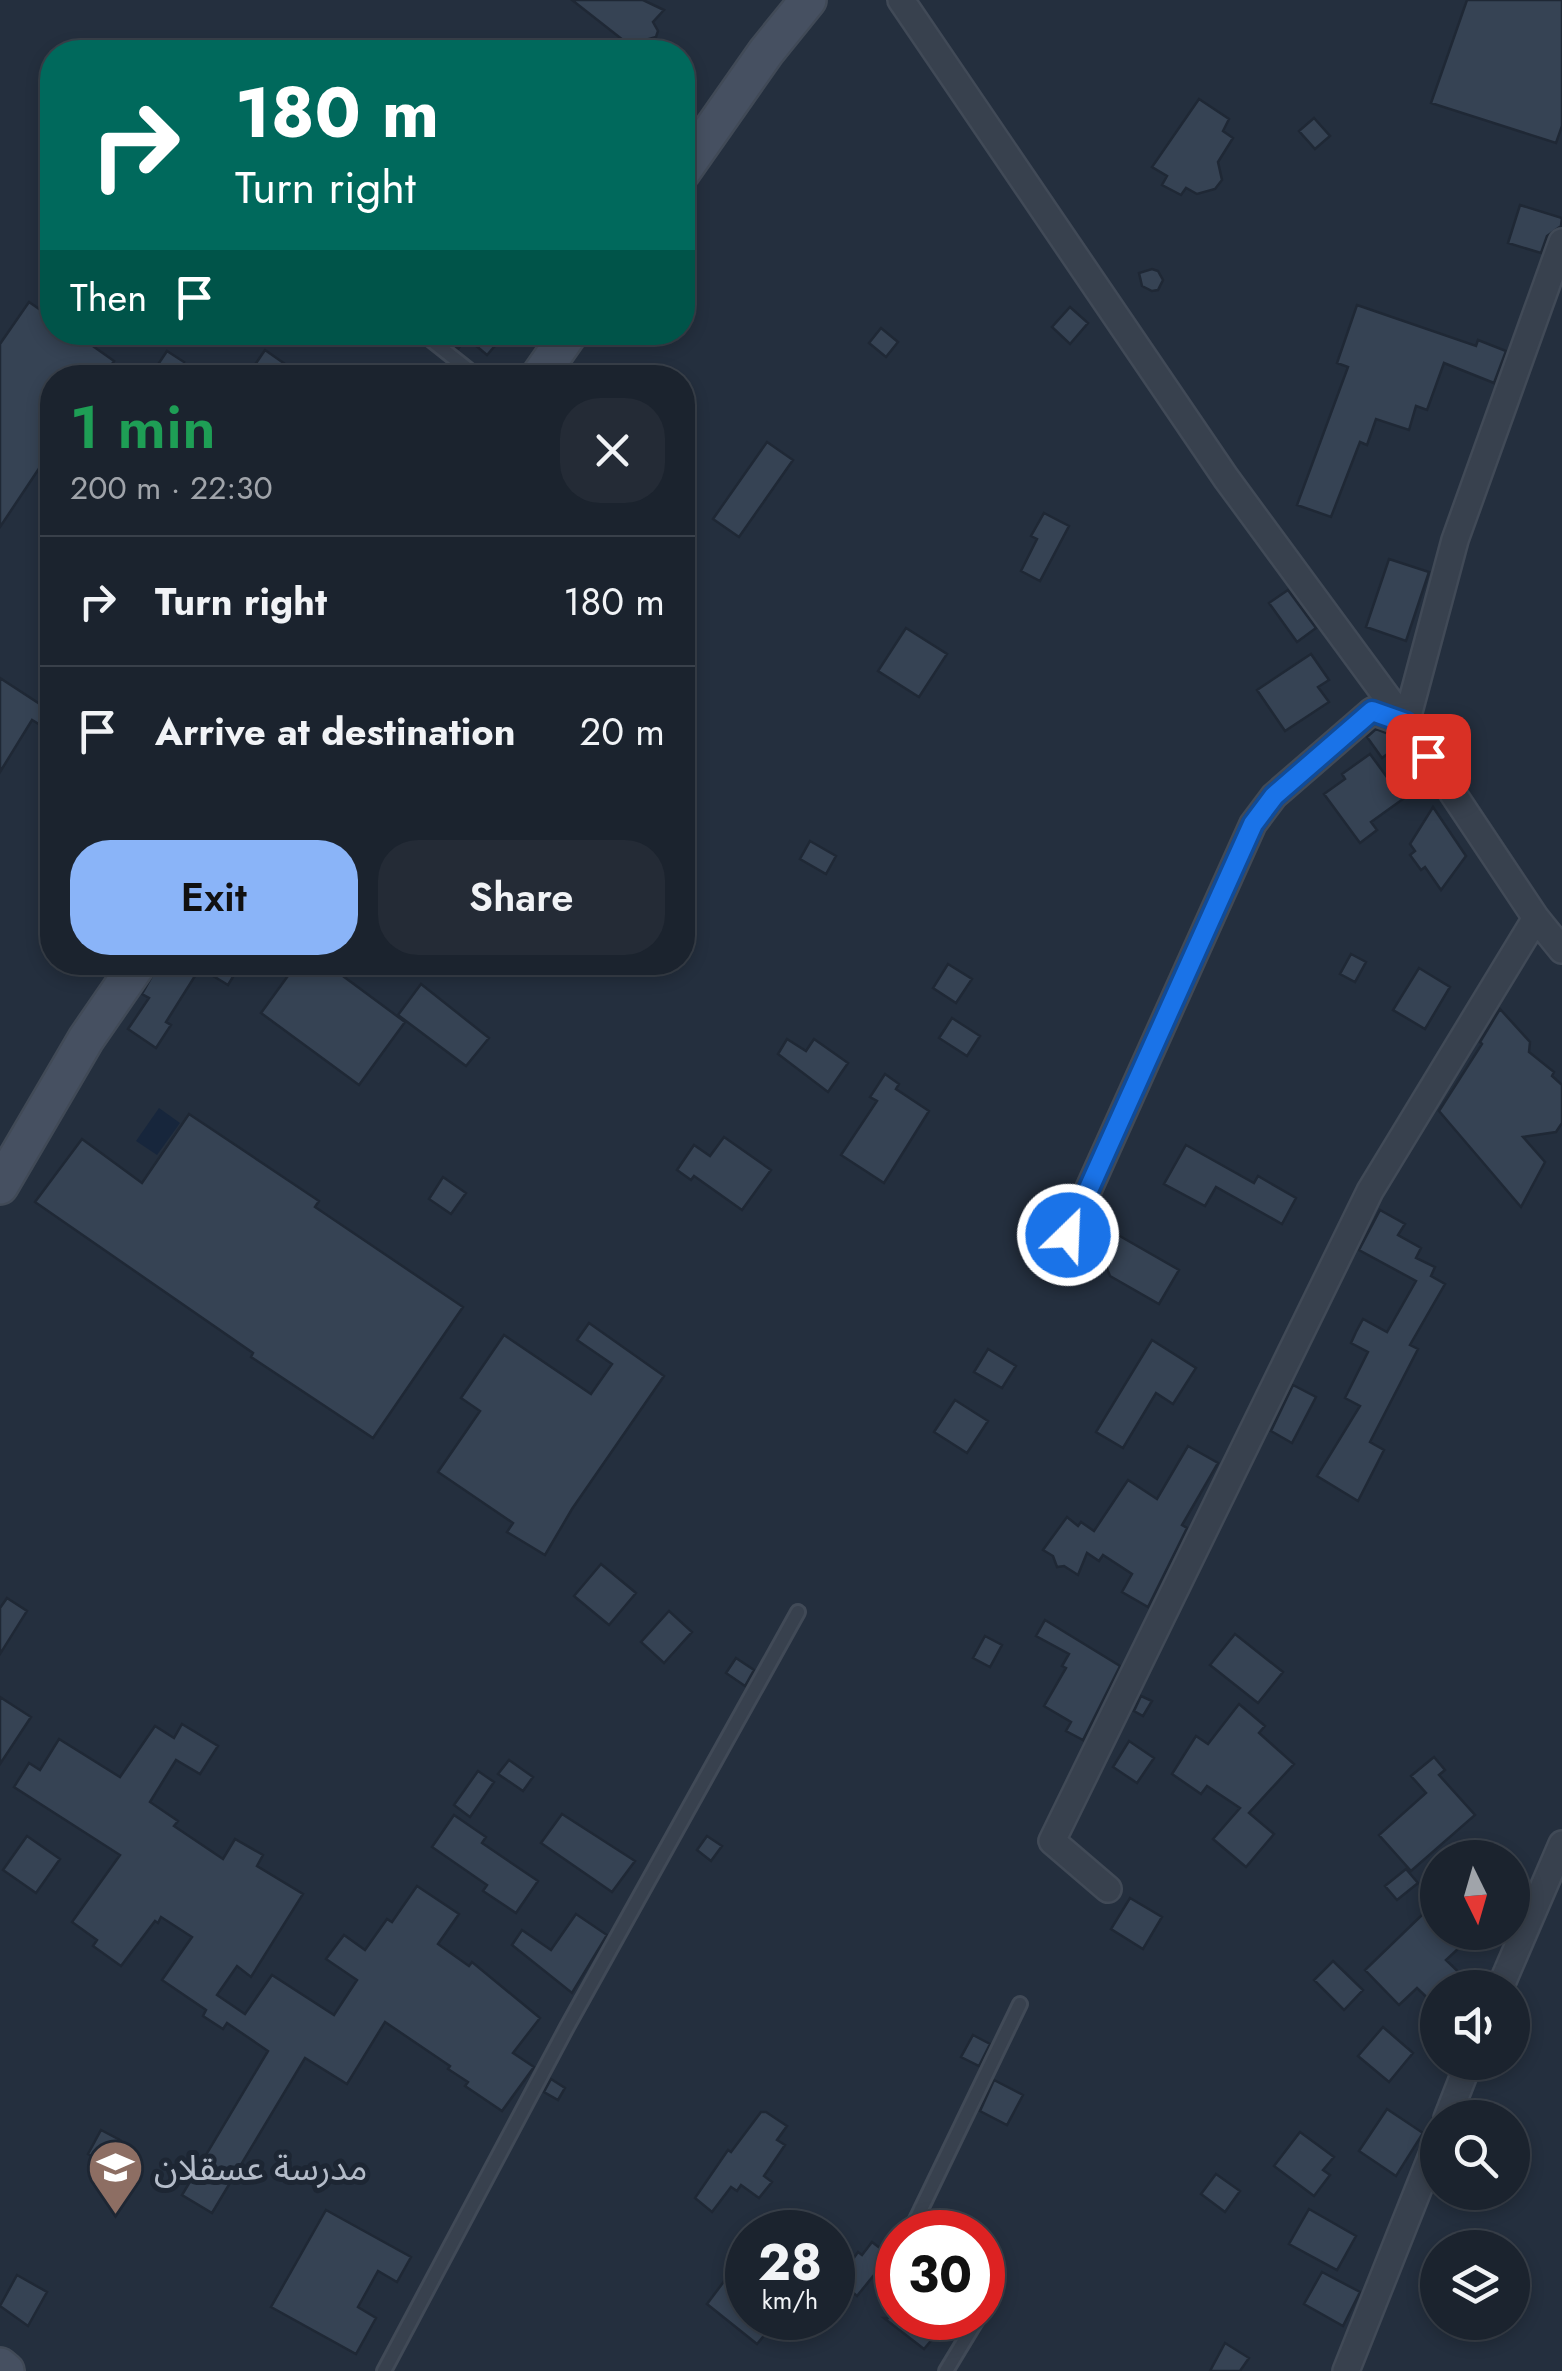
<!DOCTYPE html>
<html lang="en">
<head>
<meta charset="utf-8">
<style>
	body { margin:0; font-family:Jost,"Noto Sans Arabic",sans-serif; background:#242b36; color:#f1f3f6; height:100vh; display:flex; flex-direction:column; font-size:38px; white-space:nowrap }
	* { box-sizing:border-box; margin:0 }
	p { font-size:32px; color:#a0a4aa }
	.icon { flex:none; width:55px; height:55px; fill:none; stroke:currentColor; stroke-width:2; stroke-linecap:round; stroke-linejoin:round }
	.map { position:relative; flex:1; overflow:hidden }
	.drawer { position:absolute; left:40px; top:365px; width:655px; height:610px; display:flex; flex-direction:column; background:#1b232e; border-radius:40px; box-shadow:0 5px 15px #0003,0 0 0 2px #39404a }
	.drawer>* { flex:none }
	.hud { position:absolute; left:40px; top:40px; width:655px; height:305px; border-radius:40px; box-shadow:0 5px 15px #0003,0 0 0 2px #39404a; background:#00695c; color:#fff; overflow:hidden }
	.needle { width:65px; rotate:175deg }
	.buttons { position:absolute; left:1420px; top:1840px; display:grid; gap:20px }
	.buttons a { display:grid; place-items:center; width:110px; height:110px; border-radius:50%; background:#1b232e; box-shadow:0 5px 15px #0003,0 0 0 2px #39404a; font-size:50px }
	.speed { position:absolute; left:725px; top:2210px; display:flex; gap:20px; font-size:50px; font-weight:700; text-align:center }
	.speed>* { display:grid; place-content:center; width:130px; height:130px; border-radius:50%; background:#1b232e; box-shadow:0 5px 15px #0003,0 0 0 2px #39404a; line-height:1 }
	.speed small { font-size:25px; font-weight:400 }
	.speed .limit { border:15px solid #d22; background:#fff; color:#111 }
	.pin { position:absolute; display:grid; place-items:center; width:85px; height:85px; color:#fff; margin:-42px; border-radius:20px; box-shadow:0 5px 15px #0006 }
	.me { position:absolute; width:110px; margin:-55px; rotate:24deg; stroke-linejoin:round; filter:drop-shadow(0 0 8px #0008) }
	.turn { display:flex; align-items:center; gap:35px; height:210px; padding:0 30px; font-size:45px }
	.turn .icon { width:130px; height:130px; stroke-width:2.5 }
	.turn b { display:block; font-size:70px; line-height:85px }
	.then { display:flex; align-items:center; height:95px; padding:0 30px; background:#0003; gap:20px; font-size:38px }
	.round { display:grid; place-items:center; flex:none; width:105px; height:105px; border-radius:40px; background:#242b36 }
	.headline { display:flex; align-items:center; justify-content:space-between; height:170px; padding:0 30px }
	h1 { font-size:60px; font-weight:600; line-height:75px; color:#1e9e55 }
	.primary-button { display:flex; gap:20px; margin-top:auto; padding:20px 30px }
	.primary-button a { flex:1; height:115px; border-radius:40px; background:#8ab4f8; color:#111; font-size:40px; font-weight:600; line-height:115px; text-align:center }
	.primary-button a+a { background:#242b36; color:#f1f3f6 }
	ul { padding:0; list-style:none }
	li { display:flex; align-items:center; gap:30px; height:130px; padding:0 30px; border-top:2px solid #39404a }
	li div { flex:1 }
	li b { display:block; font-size:38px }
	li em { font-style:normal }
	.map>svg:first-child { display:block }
	.water { fill:#17263c }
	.building { fill:#364354; stroke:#1f2835; stroke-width:2.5 }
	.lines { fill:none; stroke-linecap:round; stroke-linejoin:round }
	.lane-casing { stroke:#414a57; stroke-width:18 }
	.street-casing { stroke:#414a57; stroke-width:30 }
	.secondary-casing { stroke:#414a57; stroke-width:40 }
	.lane { stroke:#38414e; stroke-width:12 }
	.street { stroke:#38414e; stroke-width:25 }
	.secondary { stroke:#465061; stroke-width:35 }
	.route-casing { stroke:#114b97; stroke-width:25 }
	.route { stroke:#1a73e8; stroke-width:18 }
	.labels { text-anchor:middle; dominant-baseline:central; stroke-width:10; stroke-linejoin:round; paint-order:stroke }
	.poi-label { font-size:35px; fill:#b4bcc9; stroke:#1d2633; text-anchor:start }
</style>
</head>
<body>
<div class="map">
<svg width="1562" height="2371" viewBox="0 0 1562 2371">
	<rect width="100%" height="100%" fill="#242f3e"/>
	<!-- water -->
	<path class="water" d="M159 1108 180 1123 157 1155 136 1141Z"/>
	<!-- building -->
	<path class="building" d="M572 0H643L664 10 653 22 658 31 656 37 645 40 637 51Z
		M1467 0H1562V126L1556 143 1431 103Z
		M1199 99 1229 119 1223 131 1233 138 1218 162 1222 180 1215 189 1197 194 1186 188 1181 195 1162 185 1167 176 1152 167Z
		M1314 118 1330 136 1315 149 1299 131Z
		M1520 205 1562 218 1561 226 1547 236 1541 253 1508 243Z
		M1152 269 1158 271 1163 280 1158 290 1152 291 1142 286 1139 273Z
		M29 302 52 318V332H73L114 361 103 378H52V449L0 527V344Z
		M1357 305 1476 346 1478 340 1506 351 1494 383 1444 363 1427 410 1416 406 1409 430 1376 419 1367 445 1360 442 1331 517 1297 505 1348 367 1337 363Z
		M1070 307 1088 323 1070 344 1052 327Z
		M881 328 898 342 886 357 869 343Z
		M438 332H507L487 355 467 338 458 349Z
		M265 350 305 378H246Z
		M167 351 184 362 173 378H149Z
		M767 442 793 460 739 537 713 519Z
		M1044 513 1069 526 1040 581 1021 571 1037 539 1031 536Z
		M1389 559 1429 572 1406 641 1366 627Z
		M1288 590 1316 628 1297 642 1269 603Z
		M906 628 947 654 919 697 878 671Z
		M1311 654 1329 680 1318 687 1329 702 1285 731 1257 690Z
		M0 678 52 712V732L32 720 0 772Z
		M1376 729 1389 734 1398 746 1382 758 1367 737Z
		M1370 754 1403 799 1371 822 1377 830 1360 843 1324 794 1345 779 1342 774Z
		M1433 807 1466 856 1441 890 1425 867 1421 870 1410 855 1415 851 1410 844Z
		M810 841 836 856 826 874 800 859Z
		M1351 954 1366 962 1355 982 1340 974Z
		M160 962H242L228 985 200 968 166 1022 171 1025 156 1048 128 1029 149 998 142 994Z
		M298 962H324L405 1022 359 1085 261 1013Z
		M948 964 972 979 956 1003 933 988Z
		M1419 968 1450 987 1425 1029 1393 1010Z
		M421 984 489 1038 466 1066 398 1015Z
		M1500 1009 1530 1042 1529 1052 1554 1072 1552 1076 1562 1085V1123L1556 1132 1523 1137 1545 1162 1521 1207 1439 1111 1482 1044 1480 1042Z
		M952 1018 980 1036 967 1056 939 1038Z
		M787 1039 806 1051 814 1039 848 1063 828 1092 778 1054Z
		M885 1074 899 1084 896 1089 929 1111 884 1183 841 1155 877 1101 870 1097Z
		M189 1114 319 1201 315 1207 463 1307 373 1438 251 1357 253 1353 35 1202 82 1139 142 1183Z
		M724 1137 771 1170 742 1210 694 1176 691 1180 677 1170 694 1145 710 1156Z
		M1186 1145 1254 1183 1258 1176 1296 1198 1282 1224 1216 1187 1205 1206 1164 1184Z
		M443 1177 466 1193 451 1214 429 1199Z
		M1380 1210 1405 1224 1398 1235 1421 1248 1416 1258 1435 1267 1431 1276 1445 1284 1410 1345 1418 1349 1370 1442 1384 1450 1358 1501 1317 1476 1360 1406 1345 1398 1368 1352 1351 1343 1356 1332 1363 1319 1387 1332 1416 1281 1359 1250Z
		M1111 1231 1179 1270 1159 1304 1110 1276 1100 1251Z
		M589 1323 664 1376 572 1509 545 1555 507 1532 513 1523 438 1472 480 1411 461 1398 504 1335 591 1394 612 1364 577 1340Z
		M1152 1340 1196 1368 1173 1404 1156 1393 1123 1448 1096 1432Z
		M988 1349 1016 1366 1002 1388 974 1372Z
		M1293 1385 1316 1397 1292 1443 1271 1431Z
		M955 1400 988 1421 967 1453 934 1432Z
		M1188 1446 1218 1463 1182 1525 1187 1528 1148 1607 1122 1592 1132 1574 1103 1555 1099 1561 1087 1553 1078 1575 1064 1566 1057 1567 1053 1556 1043 1550 1067 1517 1078 1526 1081 1522 1094 1531 1128 1480 1157 1499Z
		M601 1564 636 1593 609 1625 574 1596Z
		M7 1598 27 1611 0 1654V1608Z
		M669 1611 692 1632 664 1663 641 1642Z
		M1045 1620 1120 1666 1083 1740 1066 1731 1071 1722 1044 1706 1066 1668 1062 1666 1069 1654 1036 1636Z
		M1235 1634 1283 1672 1258 1703 1210 1665Z
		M985 1636 1002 1645 990 1667 973 1658Z
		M736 1658 754 1670 745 1686 726 1673Z
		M1141 1696 1152 1701 1143 1716 1134 1711Z
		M0 1697 31 1717 0 1764Z
		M1239 1704 1265 1726 1259 1733 1294 1764 1249 1813 1274 1834 1246 1867 1213 1839 1240 1808 1207 1786 1201 1794 1172 1774 1196 1736 1208 1744Z
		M182 1724 218 1746 200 1774 176 1760 150 1802 178 1821 174 1826 223 1859 235 1839 263 1855 257 1866 303 1894 251 1977 237 1966 217 1995 245 2014 272 1975 334 2015 357 1980 326 1959 344 1935 365 1950 387 1919 392 1922 417 1886 459 1914 438 1944 469 1966 472 1962 540 2018 513 2053 534 2067 502 2111 465 2086 468 2082 448 2069 450 2066 385 2022 347 2084 305 2058 212 2213 182 2195 268 2051 227 2023 223 2029 203 2016 206 2010 162 1980 192 1937 161 1917 158 1923 155 1921 121 1966 93 1946 97 1940 72 1922 120 1855 14 1787 29 1763 40 1770 59 1739 120 1777 155 1726 174 1738Z
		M1129 1741 1154 1758 1137 1783 1113 1767Z
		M1434 1757 1445 1770 1439 1775 1475 1815 1411 1871 1379 1835 1426 1793 1411 1776Z
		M509 1760 533 1777 523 1791 498 1774Z
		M478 1771 494 1782 470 1817 454 1805Z
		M562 1814 635 1861 612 1892 541 1843Z
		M454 1815 486 1837 482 1843 538 1881 516 1913 483 1891 487 1885 432 1847Z
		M27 1836 60 1859 36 1893 3 1870Z
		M707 1836 722 1846 711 1861 697 1850Z
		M1406 1869 1418 1883 1397 1900 1385 1886Z
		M1130 1898 1162 1917 1143 1949 1111 1929Z
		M1424 1913 1438 1926V1932H1443L1459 1948 1446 1960 1475 1988H1438V2008L1417 1988 1399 2005 1365 1970Z
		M576 1914 607 1935 572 1993 512 1945 522 1930 551 1950Z
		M1333 1961 1363 1990 1344 2010 1314 1980Z
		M1383 2027 1413 2053 1389 2082 1358 2056Z
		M973 2035 990 2044 979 2066 961 2057Z
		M551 2079 565 2088 558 2100 544 2092Z
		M994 2080 1023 2095 1007 2125 980 2111Z
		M1387 2109 1423 2133 1396 2176 1359 2151Z
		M761 2112H766L787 2126 777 2140 785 2145 764 2176 772 2182 759 2198 741 2185 737 2191 731 2187 712 2212 695 2198 728 2150 731 2152Z
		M101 2130 120 2140 107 2164 88 2154Z
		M1300 2132 1334 2157 1323 2170 1330 2175 1314 2196 1274 2166Z
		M1216 2174 1240 2191 1225 2212 1201 2194Z
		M1309 2209 1356 2236 1337 2270 1289 2244Z
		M326 2210 411 2257 397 2282 378 2271 358 2307 376 2318 356 2354 271 2307Z
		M872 2242 898 2262V2293L874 2275 857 2296 838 2280 858 2252 862 2255Z
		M1322 2272 1360 2292 1343 2326 1304 2304Z
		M17 2275 47 2292 28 2326 0 2306Z
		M728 2276 748 2291V2318H779L757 2344 707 2304Z
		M884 2318H950L924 2349Z
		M1225 2343 1249 2358 1240 2371H1210Z"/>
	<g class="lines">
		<defs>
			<path id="lane" d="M421 332 479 378
				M910 2232 1020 2004
				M384 2371 567 2027 798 1612
				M946 2371 978 2318"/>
			<path id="street" d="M901 0 1226 478 1406 723 1536 918 1562 950
				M1068 1235 1253 824 1274 796 1372 711 1406 723 1455 540 1562 242
				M1108 1889 1052 1841 1370 1191 1536 918
				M1500 1988 1562 1844
				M1447 2118 1469 2062
				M1346 2371 1438 2140"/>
			<path id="secondary" d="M682 172 766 52 808 0
				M538 378 570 332
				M0 1186 86 1039 139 962
				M0 2366 6 2371"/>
		</defs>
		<!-- lane casing -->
		<use href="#lane" class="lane-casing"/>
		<!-- street casing -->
		<use href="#street" class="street-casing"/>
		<!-- secondary casing -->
		<use href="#secondary" class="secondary-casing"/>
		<!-- lane -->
		<use href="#lane" class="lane"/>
		<!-- street -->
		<use href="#street" class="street"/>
		<!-- secondary -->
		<use href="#secondary" class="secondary"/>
	</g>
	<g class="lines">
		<defs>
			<path id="route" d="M1068 1235 1253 824 1274 796 1372 711 1406 723 1428 756"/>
		</defs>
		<!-- route casing -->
		<use href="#route" class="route-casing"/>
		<!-- route -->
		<use href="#route" class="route"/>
	</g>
	<!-- icons -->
	<defs>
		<symbol id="school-pin" viewBox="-11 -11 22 30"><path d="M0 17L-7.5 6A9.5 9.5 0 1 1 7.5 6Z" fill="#8d6e63" stroke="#1d2633"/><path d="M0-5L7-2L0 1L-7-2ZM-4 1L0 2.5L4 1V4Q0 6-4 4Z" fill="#fff"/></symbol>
	</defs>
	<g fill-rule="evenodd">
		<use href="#school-pin" x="84" y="2136" width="63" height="86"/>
	</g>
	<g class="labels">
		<!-- poi labels -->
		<g class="poi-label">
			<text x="154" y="2168">مدرسة عسقلان</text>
		</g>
	</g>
</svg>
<div class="buttons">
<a><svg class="needle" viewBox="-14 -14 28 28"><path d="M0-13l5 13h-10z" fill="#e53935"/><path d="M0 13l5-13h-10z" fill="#a0a4aa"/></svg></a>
<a><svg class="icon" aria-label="sound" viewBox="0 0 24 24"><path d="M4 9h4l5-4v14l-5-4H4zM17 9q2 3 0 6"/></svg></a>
<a><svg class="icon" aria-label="search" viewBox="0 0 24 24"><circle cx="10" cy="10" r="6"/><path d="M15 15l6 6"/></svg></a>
<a><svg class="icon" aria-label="layers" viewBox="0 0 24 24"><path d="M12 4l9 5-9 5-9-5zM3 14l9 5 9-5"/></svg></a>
</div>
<div class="speed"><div>28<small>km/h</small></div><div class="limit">30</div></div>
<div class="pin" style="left:1428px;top:756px;background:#d93025"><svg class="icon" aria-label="arrive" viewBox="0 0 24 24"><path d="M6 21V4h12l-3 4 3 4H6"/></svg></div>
<svg class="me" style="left:1068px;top:1235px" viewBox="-20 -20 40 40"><circle r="17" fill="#1a73e8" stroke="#fff" stroke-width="3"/><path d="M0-11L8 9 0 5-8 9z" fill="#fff"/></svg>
<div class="hud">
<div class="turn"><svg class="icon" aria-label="right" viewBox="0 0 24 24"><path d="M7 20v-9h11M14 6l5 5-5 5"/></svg><div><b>180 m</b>Turn right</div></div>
<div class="then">Then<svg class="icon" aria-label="arrive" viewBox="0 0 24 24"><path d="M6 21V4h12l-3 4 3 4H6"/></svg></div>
</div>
<section class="drawer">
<div class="headline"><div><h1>1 min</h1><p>200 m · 22:30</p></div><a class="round"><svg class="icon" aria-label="close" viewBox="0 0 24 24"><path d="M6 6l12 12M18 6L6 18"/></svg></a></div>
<ul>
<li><svg class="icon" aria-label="right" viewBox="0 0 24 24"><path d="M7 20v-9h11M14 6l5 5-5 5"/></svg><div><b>Turn right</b></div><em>180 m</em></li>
<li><svg class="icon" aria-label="arrive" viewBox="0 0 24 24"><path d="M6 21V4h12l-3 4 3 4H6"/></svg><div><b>Arrive at destination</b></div><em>20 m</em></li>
</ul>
<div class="primary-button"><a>Exit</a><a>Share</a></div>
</section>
</div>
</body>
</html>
